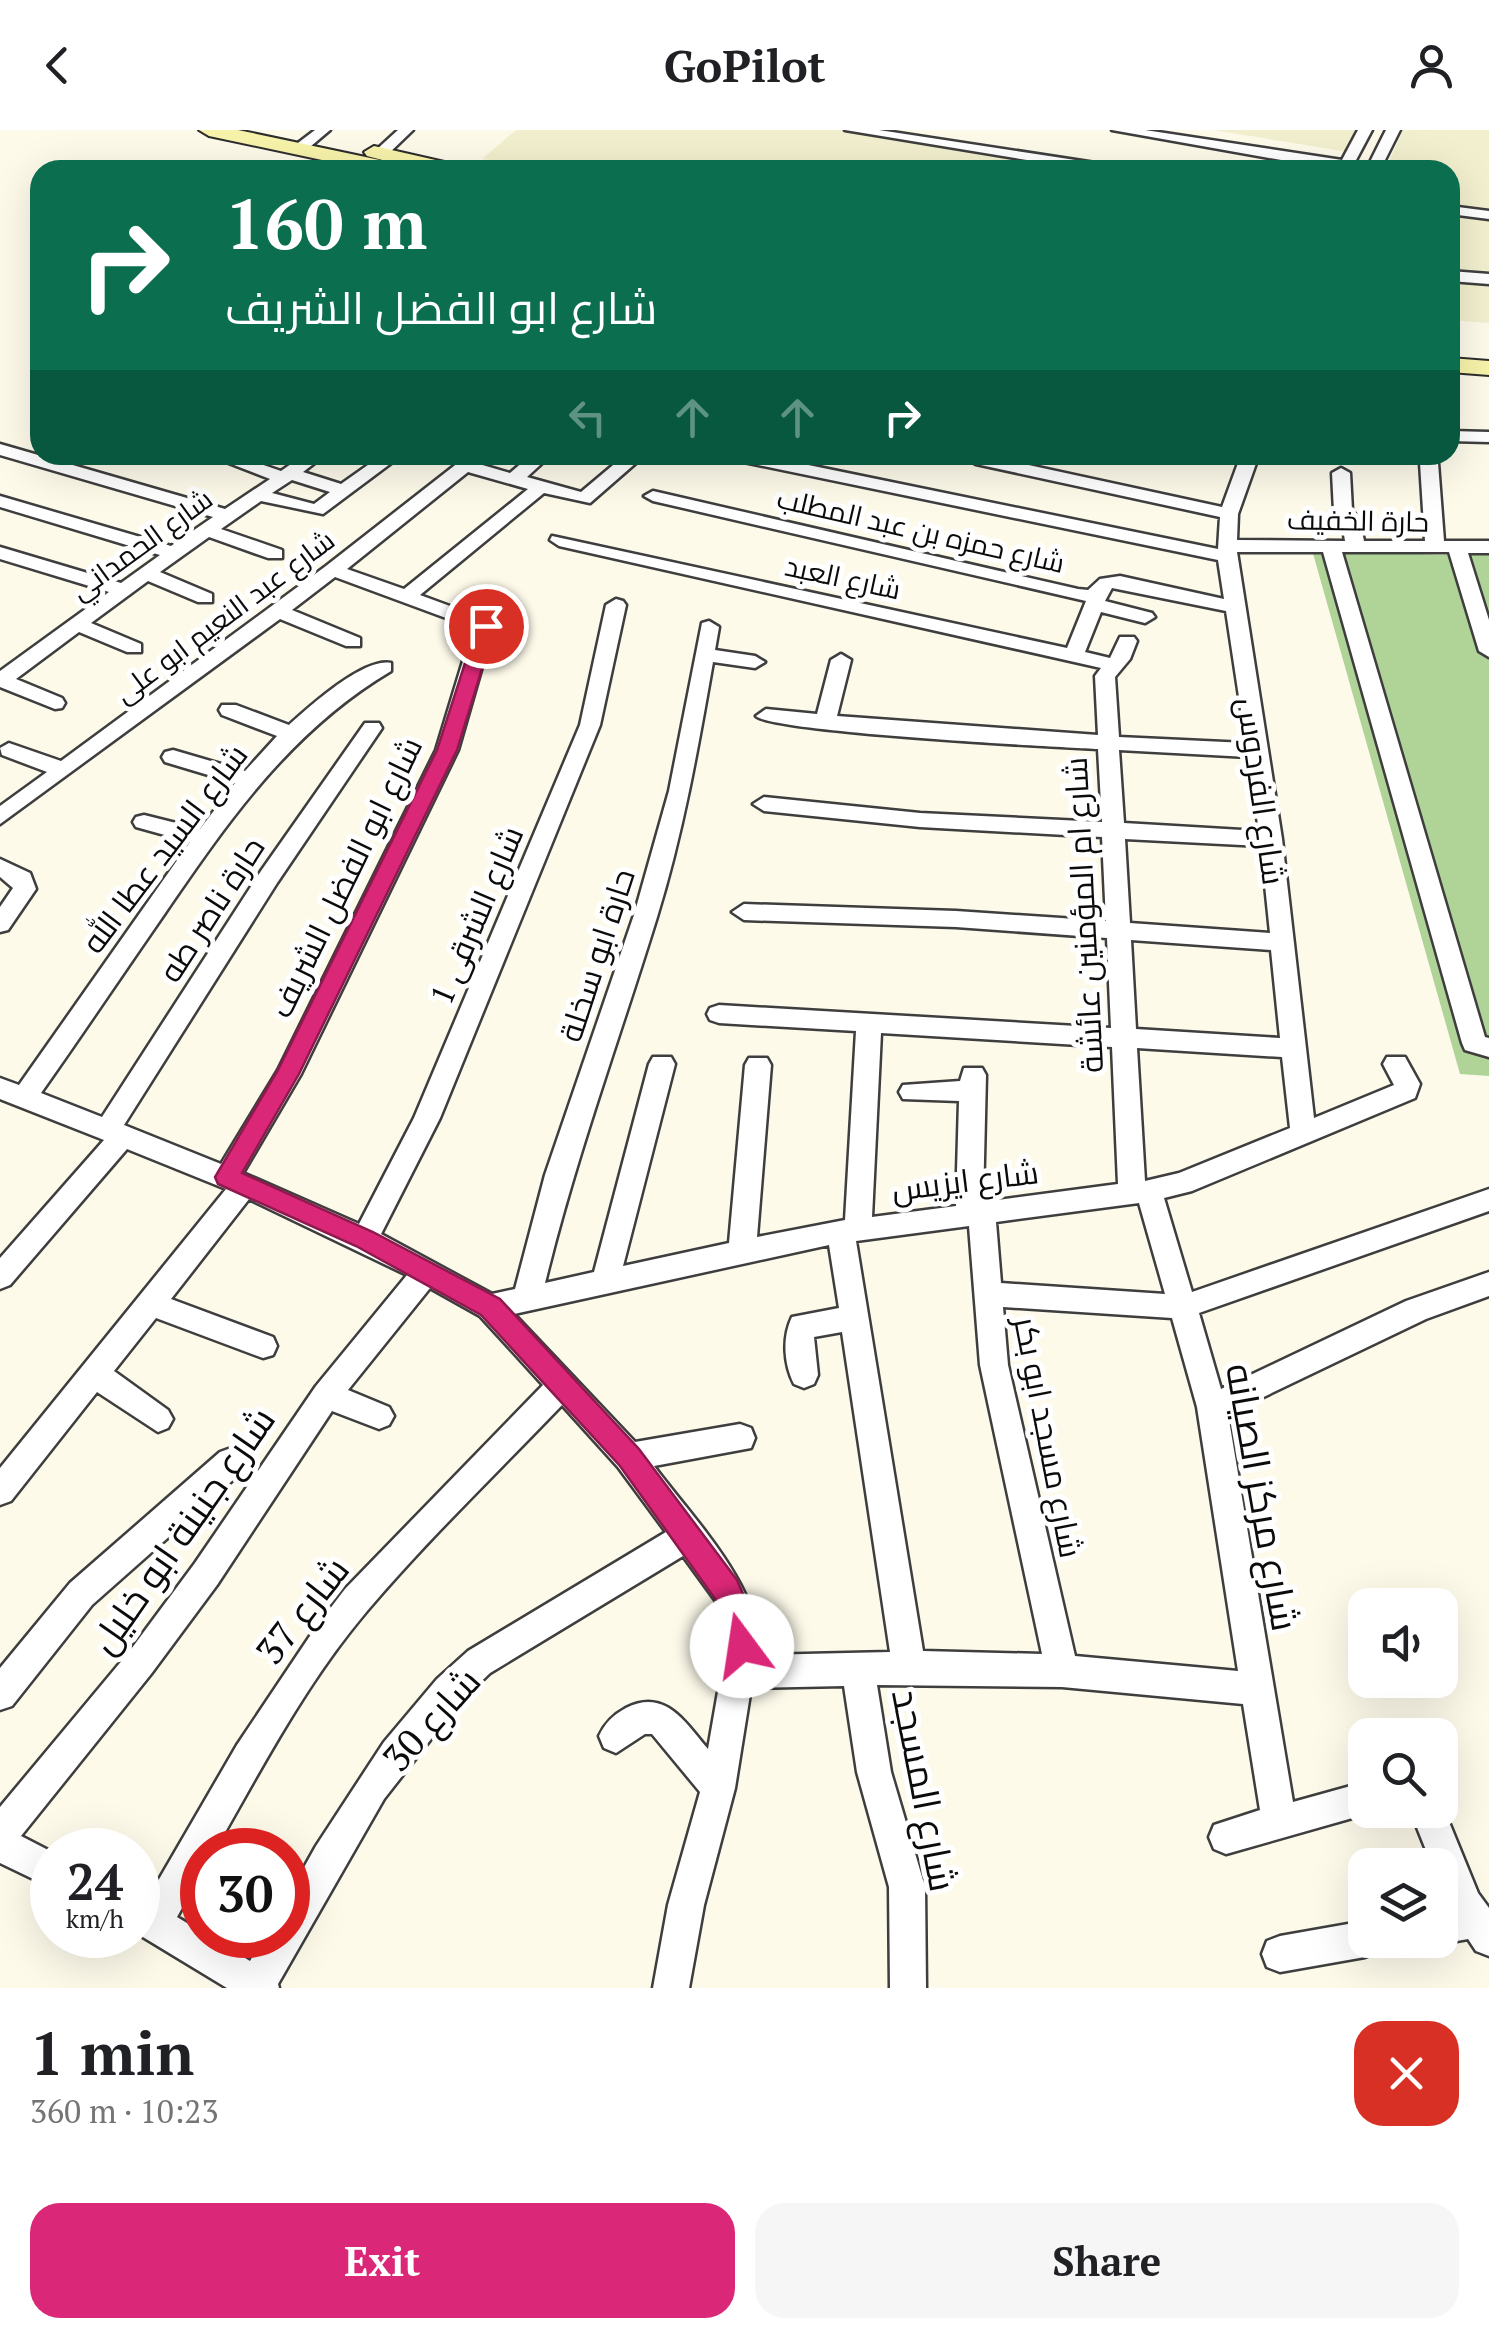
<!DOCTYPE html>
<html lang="en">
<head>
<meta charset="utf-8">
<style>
	body { margin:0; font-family:"PT Serif",Cairo,serif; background:#f6f6f6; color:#202124; height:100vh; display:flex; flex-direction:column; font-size:38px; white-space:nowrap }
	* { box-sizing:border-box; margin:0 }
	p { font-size:32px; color:#757577 }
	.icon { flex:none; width:55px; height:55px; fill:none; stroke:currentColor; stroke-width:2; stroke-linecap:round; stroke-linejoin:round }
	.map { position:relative; height:1858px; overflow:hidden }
	.details { display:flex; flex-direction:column; background:#fff; flex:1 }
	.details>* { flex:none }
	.guide { position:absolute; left:30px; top:30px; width:1430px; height:305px; border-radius:30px; box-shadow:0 10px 40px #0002; background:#0b6e4f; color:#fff; overflow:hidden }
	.fabs { position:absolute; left:1348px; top:1458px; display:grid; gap:20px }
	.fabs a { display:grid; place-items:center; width:110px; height:110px; border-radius:20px; background:#fff; box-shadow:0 10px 40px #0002; font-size:50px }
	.speed { position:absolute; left:30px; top:1698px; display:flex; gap:20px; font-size:50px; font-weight:700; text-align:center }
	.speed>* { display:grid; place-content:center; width:130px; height:130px; border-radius:50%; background:#fff; box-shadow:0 10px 40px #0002; line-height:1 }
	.speed small { font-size:25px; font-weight:400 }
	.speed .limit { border:15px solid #d22; background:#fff; color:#111 }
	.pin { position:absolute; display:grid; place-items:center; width:85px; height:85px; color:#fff; margin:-42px; border:5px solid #fff; border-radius:50%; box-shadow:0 2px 10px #0007 }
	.me { position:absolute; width:110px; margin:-55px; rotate:346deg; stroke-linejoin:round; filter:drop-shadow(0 0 8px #0008) }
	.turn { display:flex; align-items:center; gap:35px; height:210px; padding:0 30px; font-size:45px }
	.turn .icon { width:130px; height:130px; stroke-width:2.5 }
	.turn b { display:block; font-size:70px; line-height:85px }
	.lanes { display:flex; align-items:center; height:95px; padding:0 30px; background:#0003; justify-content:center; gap:50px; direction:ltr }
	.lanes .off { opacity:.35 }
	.round { display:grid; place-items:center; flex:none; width:105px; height:105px; border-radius:30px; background:#f6f6f6 }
	.summary { display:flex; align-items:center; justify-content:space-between; height:170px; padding:0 30px }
	h1 { font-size:60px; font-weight:800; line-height:75px }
	.action { display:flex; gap:20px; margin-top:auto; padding:20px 30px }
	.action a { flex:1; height:115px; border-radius:30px; background:#db2777; color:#fff; font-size:40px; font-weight:800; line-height:115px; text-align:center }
	.action a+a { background:#f6f6f6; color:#202124 }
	header { display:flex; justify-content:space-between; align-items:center; height:130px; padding:0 30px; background:#fff; font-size:45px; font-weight:800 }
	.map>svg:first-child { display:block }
	.farmland { fill:#f1efcd }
	.forest { fill:#b0d398 }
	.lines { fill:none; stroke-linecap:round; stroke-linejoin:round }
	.street-casing { stroke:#3e3e3e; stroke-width:5 }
	.secondary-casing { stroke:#2d2d2d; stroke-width:4 }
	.street { fill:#fff; fill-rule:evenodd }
	.secondary { fill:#f8f3aa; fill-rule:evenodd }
	.route { fill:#db2777; stroke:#8e194d; stroke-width:2.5 }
	.labels { text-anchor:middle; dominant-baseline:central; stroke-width:10; stroke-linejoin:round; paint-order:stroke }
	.far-street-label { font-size:28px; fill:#0b0b0b; stroke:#fff }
	.street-label { font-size:32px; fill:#0b0b0b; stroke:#fff }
	.near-street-label { font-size:38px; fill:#0b0b0b; stroke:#fff }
</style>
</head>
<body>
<header><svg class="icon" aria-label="back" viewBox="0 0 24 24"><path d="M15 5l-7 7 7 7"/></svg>GoPilot<svg class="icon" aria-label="person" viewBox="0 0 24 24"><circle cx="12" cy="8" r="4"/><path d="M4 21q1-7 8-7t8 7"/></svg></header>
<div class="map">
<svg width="1489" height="1858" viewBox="0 0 1489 1858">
	<rect width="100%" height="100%" fill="#fdfaea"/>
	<!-- farmland -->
	<path class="farmland" d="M516 0H843L1106 40H554L482 29Z
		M1213 0H1360L1348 22Z
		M1403 0H1489V193L1450 190V40H1385Z"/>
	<!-- forest -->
	<path class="forest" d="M1312 420 1442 425 1489 420V946L1460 944Z"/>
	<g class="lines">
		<defs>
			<path id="street" d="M315 0H330L304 22H294V16Z
				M398 0H413L385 27H375V21Z
				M845 0H879L1115 36 1122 40H1088Z
				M1112 0H1145L1342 30 1358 0H1372L1355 32 1369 34 1386 0H1400L1380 40H1337Z
				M1450 76 1489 81V89L1450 84Z
				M1450 141 1489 144V154L1450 151Z
				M1450 301 1489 302V312L1450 311Z
				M0 314 225 379 270 349 208 325H234L281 341 304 325H325L303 342 341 354 382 325H402L323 384 261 371 221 399 282 420V428H268L209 407 160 442 212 464V472H198L148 451 91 493 141 514V522H127L79 502 16 549 62 568 65 573 62 578 55 579 0 557V541L109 462 0 429V417L121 453 160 425 0 377V366L171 416 213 387 0 325ZM292 350 330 362 314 374 272 363Z
				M468 325H488L479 334 510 343 531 325H551L527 347 581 362 625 325H645L590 373 544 363 420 465 477 486 486 460 493 458 503 464 458 620 301 944 243 1043 359 1094 414 988 580 595 606 475 616 469 623 471 626 475 600 595 440 988 381 1104 492 1164 515 1159 545 1045 634 785 669 661 702 493 709 491 719 497 715 520 755 526 765 532 755 538 713 532C698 618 683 703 657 787 619 910 576 1026 545 1153L594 1142 649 934 653 927H671L675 934 623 1136 729 1113 745 935 749 928H767L771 935 757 1107 845 1090 856 901 719 893 710 890 707 884 710 878 719 875 1111 898 1107 808 956 797 744 790 732 782 744 774 956 781 1106 791 1102 707 920 697 764 681 753 674 764 667 920 683 1102 692 1098 619C1055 617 771 602 756 586L766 579 817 584 831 530 841 524 851 530 837 586 1098 605 1095 546 1101 538 559 416 550 410 552 406 1067 518 1086 471 653 371 644 366 653 361 1078 459 1088 460 1100 449 1120 446 1224 469 1218 430 734 330 725 325H760L1218 419 1220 387 976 334 967 329 982 325 1222 377 1241 325H1259L1238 384 1237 410 1345 411 1342 392 1334 381 1332 343 1341 338 1350 343 1352 380 1360 391 1364 411H1425L1420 333 1429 328 1438 333 1444 411H1489V423H1468L1489 490V527L1479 521 1449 422H1342L1485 907 1489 908V927L1465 920 1462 913 1323 422H1237L1282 709 1314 988 1394 955 1383 934 1387 927H1405L1420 954 1415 968 1192 1061 1164 1068 1192 1162 1489 1059V1081L1199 1183 1221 1259 1406 1171 1489 1142V1166L1426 1189 1228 1284 1293 1672 1365 1652V1680L1377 1681 1226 1724 1214 1719 1209 1707 1214 1695 1260 1680 1243 1574 1062 1557 877 1555 891 1642 925 1757 926 1858H890L889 1757 857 1642 844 1556 751 1558 735 1658 704 1775 689 1858H653L668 1775 700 1662 652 1604H645L616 1623 604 1618 599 1606C605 1593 613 1585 626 1578 665 1558 685 1592 708 1619L726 1516 715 1470 683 1426 490 1543 460 1572 384 1669 278 1854 279 1858H227L138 1804V1766L147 1770 237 1615 316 1497 345 1459 543 1255 480 1186 430 1158 348 1260 389 1277 394 1286 389 1295 379 1299 332 1281 217 1455 151 1544 21 1706 52 1722V1758L0 1733V1677L129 1522 195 1433 316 1256 407 1145 249 1069 171 1169 273 1207 277 1216 273 1225 263 1228 156 1188 114 1241 168 1280 173 1289 168 1298 158 1302 97 1262 11 1371 0 1375V1338L226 1059 127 1019 10 1155 0 1159V1128L104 1010 0 969V948L19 955 190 712 136 697 133 692 136 687 144 685 200 699 235 653 165 632 162 627 165 622 173 620 245 641 277 606 222 585 219 580 222 575H236L289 595C309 577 364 527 391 533V541C290 601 228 691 163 786 122 845 82 905 41 963L102 987 261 741 365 593H379L382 598 277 753 124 995 221 1034 278 940 436 620 473 498 335 447 292 480 360 508V516H346L280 489 0 694V676L47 642 2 625 0 618 9 613 61 631 326 436ZM468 342 528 359 404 459 347 439ZM1112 458 1226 481 1246 613 1119 607 1115 547 1130 529 1137 511 1134 507H1120L1110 528 1085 522 1101 482 1145 493 1155 487 1152 483 1105 471ZM1119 620 1248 627 1259 701 1124 693ZM1125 709 1261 716 1270 803 1130 793ZM1131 810 1271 820 1280 908 1136 899ZM881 903 1112 917 1118 1054 983 1072 986 945 982 938H964L960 951 903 955 899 962 903 969 959 971 956 1076 872 1087ZM1137 918 1282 927 1290 998 1179 1043 1145 1051ZM1139 1073 1165 1164 1001 1153 996 1092ZM969 1096 980 1235 1042 1524 923 1521 856 1111ZM829 1115 839 1178 792 1187C782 1208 784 1234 794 1254L804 1258 814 1254 818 1245 814 1207 842 1202 890 1522 757 1525C767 1462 689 1384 654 1336L751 1318 755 1308 751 1298 740 1294 635 1312 514 1184ZM1003 1177 1172 1188 1197 1277 1238 1541 1075 1526 1008 1235ZM562 1275 618 1337 666 1402 468 1521 437 1549 384 1612 316 1716 288 1766V1805H265L250 1831 177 1787 202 1742V1720H215C261 1639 306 1553 367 1481 428 1409 497 1343 562 1275Z
				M0 729 30 743 36 759 8 800 0 802V777L13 758 0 747Z
				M231 1318 242 1322 246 1332 242 1342 92 1475 12 1576 0 1580V1538L70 1453 220 1322Z
				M1440 1670 1478 1763 1489 1778V1826L1476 1821 1468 1809 1440 1814 1431 1810H1440V1778L1448 1777 1440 1757V1735H1432L1410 1680H1440Z
				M1365 1791V1810H1383L1378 1822 1365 1827 1280 1842 1267 1837 1262 1824 1267 1811 1280 1806Z"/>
			<path id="secondary" d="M199 0H238L394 33 367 26 364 22 374 16 462 36 465 40H427L402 34 409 40H369L209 6Z
				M1450 228 1489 231V245L1450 242Z"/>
		</defs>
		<!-- street casing -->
		<use href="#street" class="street-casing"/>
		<!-- secondary casing -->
		<use href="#secondary" class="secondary-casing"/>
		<!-- street -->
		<use href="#street" class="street"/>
		<!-- secondary -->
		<use href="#secondary" class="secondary"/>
	</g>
	<!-- route -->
	<path class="route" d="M486 491 495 496 457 620 299 944 242 1043 373 1102 500 1169 639 1319 737 1450 753 1487 756 1516 752 1526 742 1530 731 1526 716 1470 620 1336 481 1185 356 1116 218 1054 215 1047 278 940 437 620 477 496Z"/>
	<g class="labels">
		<!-- far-street labels -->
		<g class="far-street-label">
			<text transform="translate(1358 390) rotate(1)">حارة الخفيف</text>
			<text transform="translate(921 400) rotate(13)">شارع حمزه بن عبد المطلب</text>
			<text transform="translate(141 414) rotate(-36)">شارع الحمداني</text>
			<text transform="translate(843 447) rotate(12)">شارع العبد</text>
			<text transform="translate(224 486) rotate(-37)">شارع عبد النعيم ابو على</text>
		</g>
		<!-- street labels -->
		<g class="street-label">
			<text transform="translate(1262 661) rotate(82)">شارع الفردوس</text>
			<text transform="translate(164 718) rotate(-53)">شارع السيد عطا الله</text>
			<text transform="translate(345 747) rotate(-64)">شارع ابو الفضل الشريف</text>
			<text transform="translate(211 779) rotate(-57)">حارة ناصر طه</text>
			<text transform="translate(476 785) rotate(-67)">شارع الشرقى 1</text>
			<text transform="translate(1083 785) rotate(-93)">شارع ام المؤمنين عائشة</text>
			<text transform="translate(596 825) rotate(-72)">حارة ابو سخلة</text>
			<text transform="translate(965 1050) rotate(-7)">شارع ايزيس</text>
			<text transform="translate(1049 1307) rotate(79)">شارع مسجد ابو بكر</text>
		</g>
		<!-- near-street labels -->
		<g class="near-street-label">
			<text transform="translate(1263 1367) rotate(80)">شارع مركز الصيانه</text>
			<text transform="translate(182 1400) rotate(-55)">شارع جنينة ابو خليل</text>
			<text transform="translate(302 1480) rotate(-52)">شارع 37</text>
			<text transform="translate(431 1589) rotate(-48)">شارع 30</text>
			<text transform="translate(925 1660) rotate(79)">شارع المسجد</text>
		</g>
	</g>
</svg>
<div class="fabs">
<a><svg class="icon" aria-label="sound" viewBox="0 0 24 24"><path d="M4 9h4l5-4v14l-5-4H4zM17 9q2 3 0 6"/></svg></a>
<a><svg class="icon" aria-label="search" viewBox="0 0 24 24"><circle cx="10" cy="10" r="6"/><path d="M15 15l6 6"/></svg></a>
<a><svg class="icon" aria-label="layers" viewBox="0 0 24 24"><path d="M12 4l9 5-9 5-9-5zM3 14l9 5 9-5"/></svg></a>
</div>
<div class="speed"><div>24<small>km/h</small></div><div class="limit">30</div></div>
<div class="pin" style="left:486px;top:496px;background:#d93025"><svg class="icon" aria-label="arrive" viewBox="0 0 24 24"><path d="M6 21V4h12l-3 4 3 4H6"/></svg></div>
<svg class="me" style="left:742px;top:1516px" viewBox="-20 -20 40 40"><circle r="19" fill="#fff"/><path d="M0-13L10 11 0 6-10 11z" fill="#db2777"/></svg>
<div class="guide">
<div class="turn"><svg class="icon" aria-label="right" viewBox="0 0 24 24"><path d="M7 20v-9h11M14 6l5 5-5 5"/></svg><div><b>160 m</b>شارع ابو الفضل الشريف</div></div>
<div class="lanes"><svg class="icon off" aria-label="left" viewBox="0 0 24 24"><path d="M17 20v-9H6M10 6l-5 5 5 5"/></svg><svg class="icon off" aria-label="ahead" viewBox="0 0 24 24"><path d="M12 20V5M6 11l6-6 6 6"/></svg><svg class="icon off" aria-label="ahead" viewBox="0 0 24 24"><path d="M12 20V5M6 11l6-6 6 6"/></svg><svg class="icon" aria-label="right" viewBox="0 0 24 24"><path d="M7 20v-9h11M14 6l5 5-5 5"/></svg></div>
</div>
</div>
<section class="details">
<div class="summary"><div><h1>1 min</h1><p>360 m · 10:23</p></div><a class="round" style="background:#d93025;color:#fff"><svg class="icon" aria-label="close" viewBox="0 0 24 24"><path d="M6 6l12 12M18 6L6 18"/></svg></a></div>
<div class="action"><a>Exit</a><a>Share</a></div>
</section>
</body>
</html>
